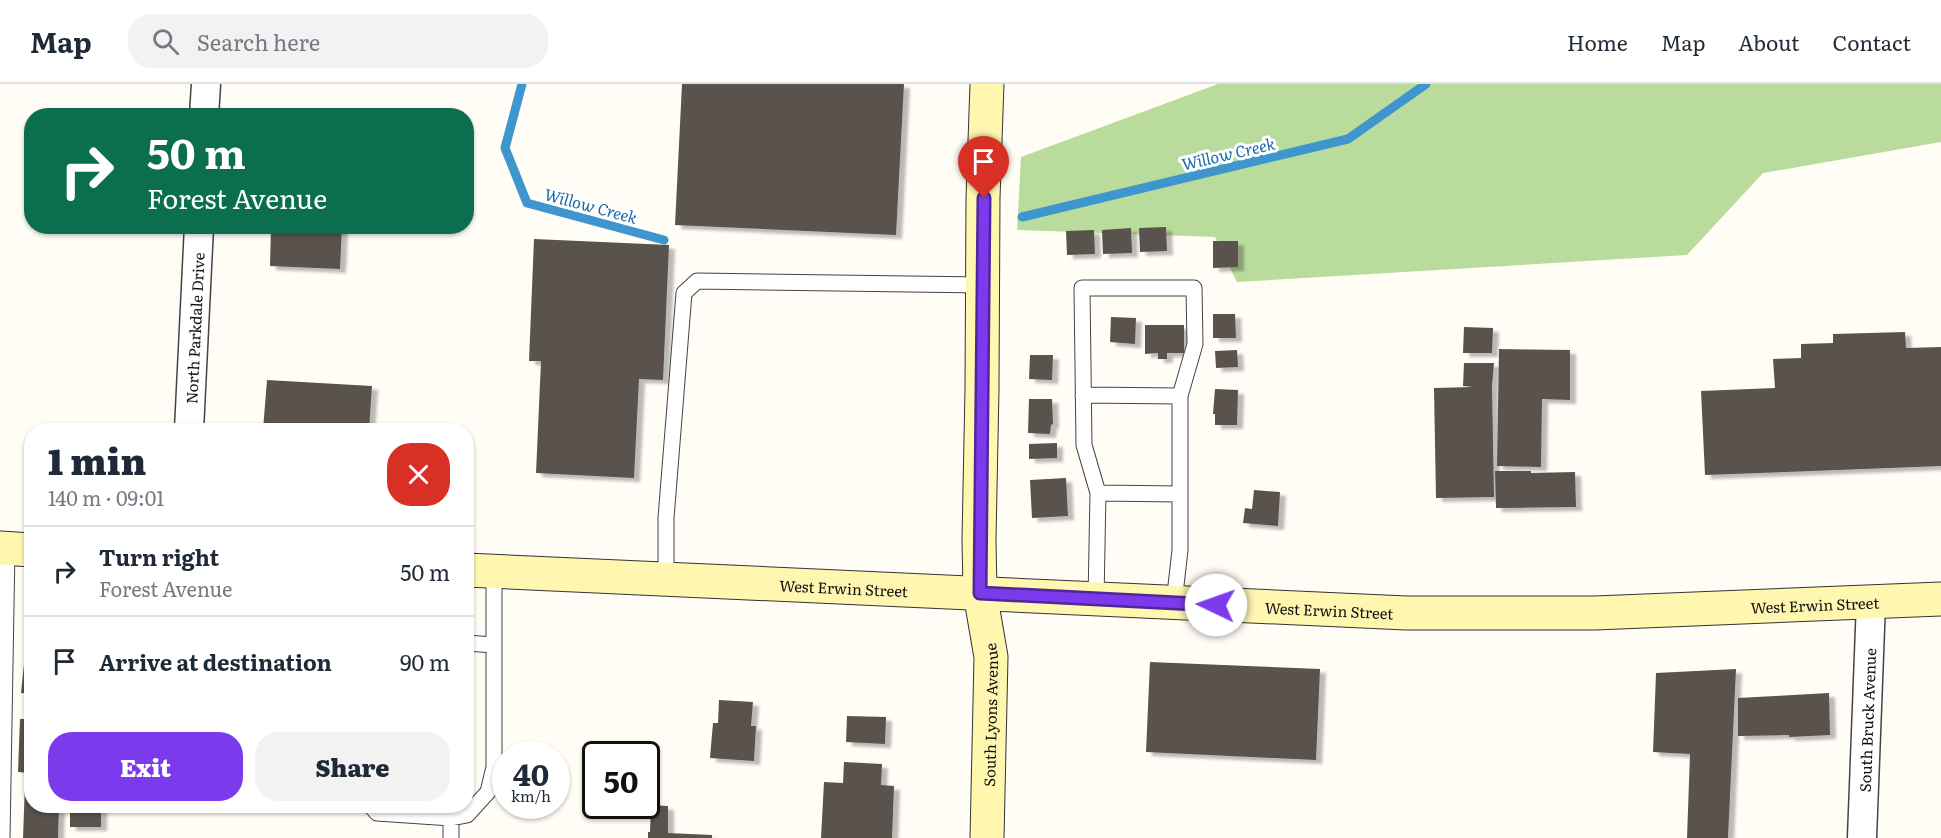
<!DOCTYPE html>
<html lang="en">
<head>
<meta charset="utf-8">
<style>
	body { margin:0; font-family:Literata,serif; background:#f2f2f3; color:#1f2937; height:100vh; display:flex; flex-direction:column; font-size:22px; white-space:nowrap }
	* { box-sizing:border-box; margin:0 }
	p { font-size:20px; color:#747a83 }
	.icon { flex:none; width:33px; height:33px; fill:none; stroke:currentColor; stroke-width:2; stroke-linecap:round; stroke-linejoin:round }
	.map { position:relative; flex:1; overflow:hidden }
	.details { position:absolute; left:24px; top:339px; width:450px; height:390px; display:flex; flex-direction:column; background:#fff; border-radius:24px; box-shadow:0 2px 4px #0004 }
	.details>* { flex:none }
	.banner { position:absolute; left:24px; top:24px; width:450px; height:126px; border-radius:24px; box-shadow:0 2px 4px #0004; background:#0b6e4f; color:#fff; overflow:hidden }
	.speed { position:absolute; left:492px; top:657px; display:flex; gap:12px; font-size:30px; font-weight:700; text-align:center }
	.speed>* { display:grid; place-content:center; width:78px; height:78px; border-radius:50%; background:#fff; box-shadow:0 2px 4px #0004; line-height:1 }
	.speed small { font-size:15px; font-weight:400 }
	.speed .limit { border:3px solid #111; border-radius:9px; background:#fff; color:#111 }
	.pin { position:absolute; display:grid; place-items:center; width:51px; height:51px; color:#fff; margin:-62px -26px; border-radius:50% 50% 50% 0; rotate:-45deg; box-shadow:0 0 6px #0007 }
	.pin .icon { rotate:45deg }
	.me { position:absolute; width:66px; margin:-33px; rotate:273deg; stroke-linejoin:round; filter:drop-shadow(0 0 4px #0008) }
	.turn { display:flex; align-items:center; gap:21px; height:126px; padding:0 24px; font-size:27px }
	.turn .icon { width:78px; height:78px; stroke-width:2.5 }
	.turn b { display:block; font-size:42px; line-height:51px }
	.round { display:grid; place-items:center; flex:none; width:63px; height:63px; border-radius:24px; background:#f2f2f3 }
	.headline { display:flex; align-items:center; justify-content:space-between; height:102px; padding:0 24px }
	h1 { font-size:36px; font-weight:800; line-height:45px }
	.action { display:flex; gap:12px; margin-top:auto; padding:12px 24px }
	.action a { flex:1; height:69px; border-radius:24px; background:#7c3aed; color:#fff; font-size:24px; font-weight:800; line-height:69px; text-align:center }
	.action a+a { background:#f2f2f3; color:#1f2937 }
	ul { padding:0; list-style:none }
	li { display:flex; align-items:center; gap:18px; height:90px; padding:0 24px; border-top:2px solid #e0e1e3 }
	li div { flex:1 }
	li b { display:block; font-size:22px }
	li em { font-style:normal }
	header { display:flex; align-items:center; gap:36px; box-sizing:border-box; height:84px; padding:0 30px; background:#fff; border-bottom:2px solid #e0e1e3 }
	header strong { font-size:28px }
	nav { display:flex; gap:33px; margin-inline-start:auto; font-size:21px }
	.search { width:420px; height:54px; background:#f2f2f3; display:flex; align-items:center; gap:15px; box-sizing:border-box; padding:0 21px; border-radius:24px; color:#747a83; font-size:22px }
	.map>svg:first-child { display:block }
	.forest { fill:#b9dc9c }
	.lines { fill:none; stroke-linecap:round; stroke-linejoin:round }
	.stream { stroke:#3f96cf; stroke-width:9 }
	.building { fill:#5a524d; filter:url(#shadow) }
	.lane-casing { stroke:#444; stroke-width:17 }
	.street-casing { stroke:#444; stroke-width:31 }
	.secondary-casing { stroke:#333; stroke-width:35 }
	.lane { stroke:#fff; stroke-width:15 }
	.street { stroke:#fff; stroke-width:28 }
	.secondary { stroke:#fff6b0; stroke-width:33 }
	.route-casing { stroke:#51269a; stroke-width:15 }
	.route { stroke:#7c3aed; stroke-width:10 }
	.labels { text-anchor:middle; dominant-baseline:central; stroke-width:6; stroke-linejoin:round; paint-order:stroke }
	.street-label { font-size:15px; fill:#111; stroke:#fff }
	.water-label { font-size:16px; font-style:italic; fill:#1768a6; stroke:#fff }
</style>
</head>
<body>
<header>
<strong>Map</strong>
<div class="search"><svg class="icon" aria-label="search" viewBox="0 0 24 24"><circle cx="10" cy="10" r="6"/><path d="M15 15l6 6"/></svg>Search here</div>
<nav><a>Home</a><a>Map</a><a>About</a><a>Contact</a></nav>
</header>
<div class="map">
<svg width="1941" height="754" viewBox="0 0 1941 754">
	<defs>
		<filter id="shadow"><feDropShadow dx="6" dy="4" stdDeviation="1.5" flood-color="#0004"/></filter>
	</defs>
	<rect width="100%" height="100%" fill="#fffdf5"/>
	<!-- forest -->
	<path class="forest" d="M1218 0H1941V58L1763 89 1687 171 1237 198 1215 153 1017 146 1021 73Z"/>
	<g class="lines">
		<!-- stream -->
		<path class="stream" d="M522 0 505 64 527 119 664 156
			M1022 133 1348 55 1426 0"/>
	</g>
	<!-- building -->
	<path class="building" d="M682 0H904L896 151 675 141Z
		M271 142H342L340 185 270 182Z
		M1166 143 1167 167 1140 168 1139 144Z
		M1131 144 1132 169 1103 170 1102 146Z
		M1094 146 1095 170 1067 171 1066 147Z
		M534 155 669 161 663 296 639 295 634 394 536 389 541 277H529Z
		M1213 157H1238V183L1213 184Z
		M1213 230H1235L1236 254H1213Z
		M1111 233 1136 234 1135 260 1110 258Z
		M1145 241H1184V269H1167V275H1158V269L1145 270Z
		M1464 243 1493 244 1492 269H1463Z
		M1905 248 1906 264 1941 263V382L1705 391 1701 307 1775 304 1773 275 1801 274V260L1833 259V250Z
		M1499 265 1570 266V316L1542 315 1541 383 1497 382Z
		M1237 266 1238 283 1216 284 1215 267Z
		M1030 271H1053L1052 296 1029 295Z
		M1464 279H1494L1492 302 1494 413 1436 414 1434 304 1473 303 1463 302Z
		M267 296 372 302 369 346H263Z
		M1215 305 1238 306 1237 341H1215V330H1213Z
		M1029 315H1052L1053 340 1051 341 1050 350 1028 349Z
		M1057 359V374L1029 375V360Z
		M1495 387H1531V389L1575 388 1576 423 1496 424Z
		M1066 394 1068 432 1032 434 1030 396Z
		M1254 406 1280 408 1278 442 1243 439 1245 424 1252 425Z
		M1150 578 1320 585 1316 676 1146 668Z
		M24 580H32V610L21 609Z
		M1736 585 1728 754H1687L1690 670 1653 668 1656 589Z
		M1829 609 1830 651 1789 653V651L1738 652V614Z
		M719 616 753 618 751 642H756L754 677 710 674 713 639H718Z
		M847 632 886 633 885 660 846 658Z
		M20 635H32V689L18 688Z
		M844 678 882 680 881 701 894 702 892 754H821L824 698 843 699Z
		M25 699 32 700V722H59L58 754H23Z
		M651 721 668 722V749L712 751V754H648V748H650Z
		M70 722H101V743H70Z"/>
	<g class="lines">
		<defs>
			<path id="lane" d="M1083 311 1180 312
				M1098 409 1180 410
				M666 495V434L684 209 697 197 983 201
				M1096 515 1098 409 1084 361 1082 204H1194L1195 260 1180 312V466L1174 519
				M466 559 494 561
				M371 722 377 729 451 734
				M2 754 7 464
				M451 754V734L467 731 488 708 494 683V487"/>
			<g id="street">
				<path d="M204 32 206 0"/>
				<path id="s1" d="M189 346 199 142"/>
				<path id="s2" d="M1862 754 1871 518"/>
			</g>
			<g id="secondary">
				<path d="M0 464 32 466"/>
				<path id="s3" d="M466 486 1406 529H1595L1941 515"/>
				<path id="s4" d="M987 754 991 573 980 509 979 456 982 305 983 114 987 0"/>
			</g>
		</defs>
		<!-- lane casing -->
		<use href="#lane" class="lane-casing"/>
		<!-- street casing -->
		<use href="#street" class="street-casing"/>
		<!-- secondary casing -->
		<use href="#secondary" class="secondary-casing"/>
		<!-- lane -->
		<use href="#lane" class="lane"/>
		<!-- street -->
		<use href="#street" class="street"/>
		<!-- secondary -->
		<use href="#secondary" class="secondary"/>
	</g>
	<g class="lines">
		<defs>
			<path id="route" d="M984 114 980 509 1216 521"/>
		</defs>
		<!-- route casing -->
		<use href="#route" class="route-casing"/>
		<!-- route -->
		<use href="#route" class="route"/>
	</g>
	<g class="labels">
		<!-- street labels -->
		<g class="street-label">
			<text stroke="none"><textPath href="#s1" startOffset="102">North Parkdale Drive</textPath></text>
			<text stroke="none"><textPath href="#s3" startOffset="378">West Erwin Street</textPath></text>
			<text stroke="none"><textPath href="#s3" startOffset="1350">West Erwin Street</textPath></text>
			<text stroke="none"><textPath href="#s3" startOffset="864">West Erwin Street</textPath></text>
			<text stroke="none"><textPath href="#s4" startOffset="123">South Lyons Avenue</textPath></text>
			<text stroke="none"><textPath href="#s2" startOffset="118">South Bruck Avenue</textPath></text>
		</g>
		<!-- water labels -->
		<g class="water-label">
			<text transform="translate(1228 69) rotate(-13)">Willow Creek</text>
			<text transform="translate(591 121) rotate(15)">Willow Creek</text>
		</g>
	</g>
</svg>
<div class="speed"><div>40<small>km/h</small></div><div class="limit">50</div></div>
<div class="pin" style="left:984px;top:114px;background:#d93025"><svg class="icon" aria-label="arrive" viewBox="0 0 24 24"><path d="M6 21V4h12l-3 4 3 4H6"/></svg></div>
<svg class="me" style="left:1216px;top:521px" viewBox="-20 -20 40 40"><circle r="19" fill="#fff"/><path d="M0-13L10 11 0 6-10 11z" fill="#7c3aed"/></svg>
<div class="banner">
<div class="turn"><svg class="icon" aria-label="right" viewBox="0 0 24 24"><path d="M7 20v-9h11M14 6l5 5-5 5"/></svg><div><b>50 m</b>Forest Avenue</div></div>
</div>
<section class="details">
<div class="headline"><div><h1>1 min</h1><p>140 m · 09:01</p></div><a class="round" style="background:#d93025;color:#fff"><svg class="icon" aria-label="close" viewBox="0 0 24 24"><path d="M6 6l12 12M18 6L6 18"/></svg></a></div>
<ul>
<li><svg class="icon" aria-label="right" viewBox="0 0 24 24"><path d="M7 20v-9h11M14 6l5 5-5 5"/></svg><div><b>Turn right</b><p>Forest Avenue</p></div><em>50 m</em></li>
<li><svg class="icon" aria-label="arrive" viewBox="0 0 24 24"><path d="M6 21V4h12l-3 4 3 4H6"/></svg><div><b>Arrive at destination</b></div><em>90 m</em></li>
</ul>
<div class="action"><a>Exit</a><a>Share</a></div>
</section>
</div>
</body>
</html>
